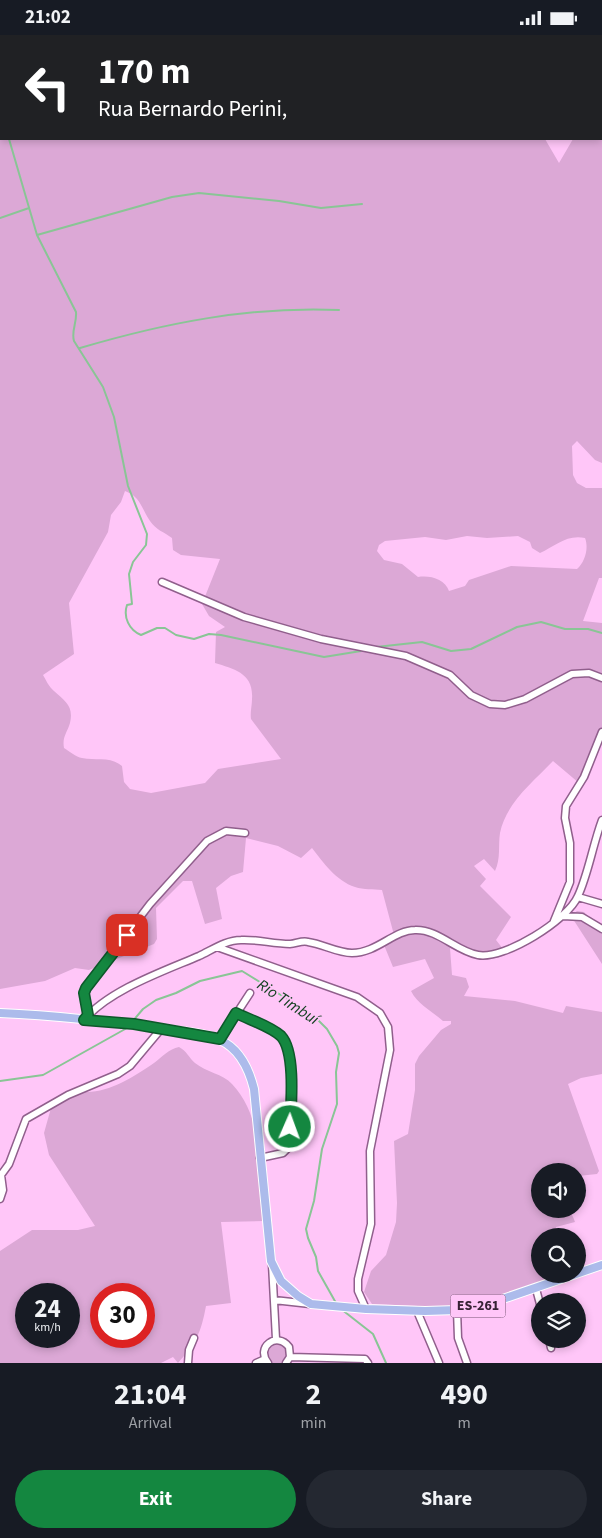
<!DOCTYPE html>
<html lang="en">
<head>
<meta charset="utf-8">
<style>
	body { margin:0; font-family:"Source Sans 3",sans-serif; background:#242831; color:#f1f3f6; height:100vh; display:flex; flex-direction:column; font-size:19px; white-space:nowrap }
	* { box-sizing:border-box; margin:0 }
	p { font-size:16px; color:#9ea1a6 }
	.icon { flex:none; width:28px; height:28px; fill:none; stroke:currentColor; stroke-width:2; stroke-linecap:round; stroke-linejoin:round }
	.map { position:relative; height:1328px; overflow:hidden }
	.details { display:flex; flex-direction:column; background:#171b24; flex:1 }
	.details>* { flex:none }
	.hud { position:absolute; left:0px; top:0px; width:602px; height:105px; box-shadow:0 2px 8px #0003; background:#202124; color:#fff; overflow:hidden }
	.fabs { position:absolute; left:531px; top:1128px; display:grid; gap:10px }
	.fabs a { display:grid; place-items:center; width:55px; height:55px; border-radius:50%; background:#171b24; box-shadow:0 2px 8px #0003; font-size:25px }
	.speed { position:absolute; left:15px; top:1248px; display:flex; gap:10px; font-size:25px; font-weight:700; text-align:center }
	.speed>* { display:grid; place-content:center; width:65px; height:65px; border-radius:50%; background:#171b24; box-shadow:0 2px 8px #0003; line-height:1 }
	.speed small { font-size:12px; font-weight:400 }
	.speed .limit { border:8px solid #d22; background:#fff; color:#111 }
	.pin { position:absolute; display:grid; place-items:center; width:42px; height:42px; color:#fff; margin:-21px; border-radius:10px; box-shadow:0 2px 8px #0006 }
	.me { position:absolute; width:55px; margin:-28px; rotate:2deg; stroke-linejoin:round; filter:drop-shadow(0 0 4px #0008) }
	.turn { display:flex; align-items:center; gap:18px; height:105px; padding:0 15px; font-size:22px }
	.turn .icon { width:65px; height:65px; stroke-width:2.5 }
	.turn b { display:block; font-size:35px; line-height:42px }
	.eta { display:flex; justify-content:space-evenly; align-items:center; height:85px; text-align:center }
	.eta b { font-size:30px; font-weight:700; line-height:35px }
	.primary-button { display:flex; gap:10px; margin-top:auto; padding:10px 15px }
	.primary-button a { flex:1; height:58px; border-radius:30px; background:#148740; color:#fff; font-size:20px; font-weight:700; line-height:58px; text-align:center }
	.primary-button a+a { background:#242831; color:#f1f3f6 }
	.status { display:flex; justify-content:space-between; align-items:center; height:35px; padding:0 25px; background:#171b24; direction:ltr }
	.status svg { height:14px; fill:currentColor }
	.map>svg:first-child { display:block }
	.green { fill:#dca8d6; fill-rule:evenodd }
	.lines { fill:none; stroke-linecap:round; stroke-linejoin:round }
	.stream { stroke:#89c595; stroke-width:2 }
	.minor-casing { stroke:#905f8c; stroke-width:9 }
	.major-casing { stroke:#fff; stroke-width:10 }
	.minor { stroke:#fff; stroke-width:6 }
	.major { stroke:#acbbeb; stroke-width:8 }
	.route-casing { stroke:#0d582a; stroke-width:12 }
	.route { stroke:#148740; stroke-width:9 }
	.labels { text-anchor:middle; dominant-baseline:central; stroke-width:4; stroke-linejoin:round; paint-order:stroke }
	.shield { fill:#ffc6f8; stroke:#735370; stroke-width:1 }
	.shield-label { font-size:14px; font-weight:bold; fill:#372235 }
	.water-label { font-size:16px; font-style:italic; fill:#154122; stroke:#ffc6f8 }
</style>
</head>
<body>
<div class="status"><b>21:02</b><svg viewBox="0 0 49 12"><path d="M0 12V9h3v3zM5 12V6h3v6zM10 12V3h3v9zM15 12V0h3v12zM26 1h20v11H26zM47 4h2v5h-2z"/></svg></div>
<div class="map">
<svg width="602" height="1328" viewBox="0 0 602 1328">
	<rect width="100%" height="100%" fill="#ffc6f8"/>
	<!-- green -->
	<path class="green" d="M48 0H385L48 1Z
		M602 50V428L595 425 577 406 572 411 573 440 577 448 586 453H602V543H599L583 586 602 588V703L579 748 553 726C533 747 506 768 500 798 498 811 501 823 495 836L484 824 474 831 486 844 480 851 511 882 496 905 507 919C486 930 469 919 450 913L452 940 466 943 469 952 464 961 515 966 563 978 566 971 602 977V1039L581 1043 568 1049 599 1136 597 1139 578 1141V1136H540V1174C558 1174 569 1168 575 1187L556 1192 554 1201H540V1239H553L554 1242 483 1268 464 1273 372 1269 364 1257 371 1236 386 1220 396 1187 397 1168 394 1106 408 1099 415 1055V1029L419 1021 441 995 451 989V986H443C432 976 418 970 411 956L434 943 425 924 393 932 384 910 394 900 382 855C373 854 364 855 355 852 336 846 323 827 312 813L301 823 278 811 246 803 243 837 231 841 216 853 222 884 205 889 192 846H183L156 873 157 904 154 909 89 935 75 933 45 946 0 954V65L1 104H545L559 128 573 104H601ZM125 456C141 462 141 473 150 486 156 495 164 497 172 503L173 515 181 520 220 524 202 569 209 581 225 592 216 597 215 628C234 634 254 638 252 664 252 671 250 677 251 684L281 724 218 734 205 748 151 758 130 754 124 747 122 731C110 721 96 726 82 723 76 722 69 716 64 713 62 702 67 698 70 688 74 671 65 666 54 656 49 652 46 645 43 640L74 619 69 568 108 497 111 480 121 467ZM467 501 487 503 518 501 530 507 532 513 540 518C555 511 567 499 585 503 589 513 585 527 577 534L511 531 469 545 465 551 449 556C445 544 430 540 418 542L402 529 384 525 377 516 379 510 385 506 425 502 446 505Z
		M577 876 584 877 595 889 602 892V929L571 881Z
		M179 1012C187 1016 189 1023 195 1028 206 1037 223 1039 232 1049 265 1084 260 1141 264 1186L221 1187 231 1268 206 1271C201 1298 196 1308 178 1328L173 1322 161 1328H0V1216L32 1195H78L95 1191 49 1120 44 1098 51 1073 83 1053 87 1057C110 1057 135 1041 154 1028 162 1022 169 1014 179 1012ZM26 1259H69V1301H26ZM101 1259H144V1301H101Z
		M266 1318a11 11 0 1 1 22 0a11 11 0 1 1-22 0Z"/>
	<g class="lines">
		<!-- stream -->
		<path class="stream" d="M5 1V0
			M0 6H1
			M0 73 1 77
			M9 104 37 200 76 277C77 288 71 296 74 306L103 352 114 382 128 451 147 499 146 510 133 527 129 539 132 569 127 570C123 582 129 595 141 600L157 593H165L176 600 194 604 209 599 221 600 324 622 361 616
			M0 183 29 173
			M37 200 172 162 199 158 279 166 321 173 362 169
			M80 313C165 288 250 271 339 275
			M376 612 422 607 451 616 471 614 517 592 541 587 565 594H588L602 598
			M132 987 143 974 156 965 176 958 200 946 242 936 313 980 327 994 337 1011 339 1018 336 1037 337 1069 322 1114 314 1166 306 1194 308 1203 316 1222 318 1236 336 1268
			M0 1046 43 1040 127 993
			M341 1274 373 1299 386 1328"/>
		<defs>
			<path id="minor" d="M162 547 244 582 321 604 406 621 450 640 471 660 490 669 505 670 525 664 572 639 589 638 602 643
				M578 862 602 869
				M563 881 582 882 602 894
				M554 886 570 847V808L565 783 566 771 584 742 602 697
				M217 912 357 962 380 978 388 992 390 1015 370 1116 371 1189 358 1244V1256L366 1274
				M236 978C250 985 270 991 281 1001 298 1019 290 1087 289 1112L283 1118 260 1123
				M88 981 85 964 86 953 150 869 207 806 226 796 245 798
				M84 985C109 955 164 936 199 921 212 915 226 905 241 905 257 904 273 909 290 909 296 909 302 905 308 907 323 909 337 918 352 918 377 918 394 895 415 895 438 894 456 916 478 920 504 925 568 885 578 861 588 840 593 809 602 785
				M220 1004 250 958
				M0 1164 3 1155 1 1140 9 1129 26 1084 68 1060 118 1039 130 1031 161 994
				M272 1229 276 1304
				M536 1254 540 1269
				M274 1265 310 1269
				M457 1275 458 1303 467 1328
				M417 1276 439 1328
				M549 1304 551 1313
				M290 1322 365 1324 368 1328
				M188 1328 189 1315 194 1303
				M256 1328 265 1324
				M268 1328C255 1312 277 1296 289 1312L290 1322 286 1328"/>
			<path id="major" d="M0 978C55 980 110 987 164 994 182 997 204 997 220 1005 240 1014 249 1034 254 1054L271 1226 281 1246 298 1261 311 1269 366 1274 425 1276 457 1275 488 1269 602 1230"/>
		</defs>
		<!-- minor casing -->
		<use href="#minor" class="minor-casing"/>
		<!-- major casing -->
		<use href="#major" class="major-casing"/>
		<!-- minor -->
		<use href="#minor" class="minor"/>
		<!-- major -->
		<use href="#major" class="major"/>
	</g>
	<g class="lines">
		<defs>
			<path id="route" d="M127 900 86 953 84 958 88 980 84 985 134 989 220 1004 236 978C250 985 270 991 281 1001 296 1017 291 1071 290 1092"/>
		</defs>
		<!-- route casing -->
		<use href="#route" class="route-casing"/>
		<!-- route -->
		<use href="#route" class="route"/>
	</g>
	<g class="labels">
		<!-- shield labels -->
		<rect class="shield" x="450.5" y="1259.5" width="55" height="23" rx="4"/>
		<g class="shield-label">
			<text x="478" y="1271">ES-261</text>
		</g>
		<!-- water labels -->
		<g class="water-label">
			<text transform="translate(288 967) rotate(33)">Rio Timbuí</text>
		</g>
	</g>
</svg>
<div class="fabs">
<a><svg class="icon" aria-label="sound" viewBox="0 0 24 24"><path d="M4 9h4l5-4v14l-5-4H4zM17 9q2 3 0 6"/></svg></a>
<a><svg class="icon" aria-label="search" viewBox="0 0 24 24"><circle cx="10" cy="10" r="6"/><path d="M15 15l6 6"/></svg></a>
<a><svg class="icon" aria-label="layers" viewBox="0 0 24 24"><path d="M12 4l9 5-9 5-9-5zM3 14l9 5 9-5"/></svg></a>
</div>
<div class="speed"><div>24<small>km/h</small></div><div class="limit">30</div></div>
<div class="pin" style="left:127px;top:900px;background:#d93025"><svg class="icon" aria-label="arrive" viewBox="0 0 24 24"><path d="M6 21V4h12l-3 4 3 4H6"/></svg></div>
<svg class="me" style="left:290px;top:1092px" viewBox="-20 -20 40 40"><circle r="17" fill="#148740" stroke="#fff" stroke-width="3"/><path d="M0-11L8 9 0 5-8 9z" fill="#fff"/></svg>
<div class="hud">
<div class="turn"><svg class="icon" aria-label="left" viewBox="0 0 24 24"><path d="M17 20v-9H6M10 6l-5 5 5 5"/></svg><div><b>170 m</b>Rua Bernardo Perini,</div></div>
</div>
</div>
<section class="details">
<div class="eta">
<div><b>21:04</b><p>Arrival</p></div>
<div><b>2</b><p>min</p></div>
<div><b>490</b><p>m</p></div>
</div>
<div class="primary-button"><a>Exit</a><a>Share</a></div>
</section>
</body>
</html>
